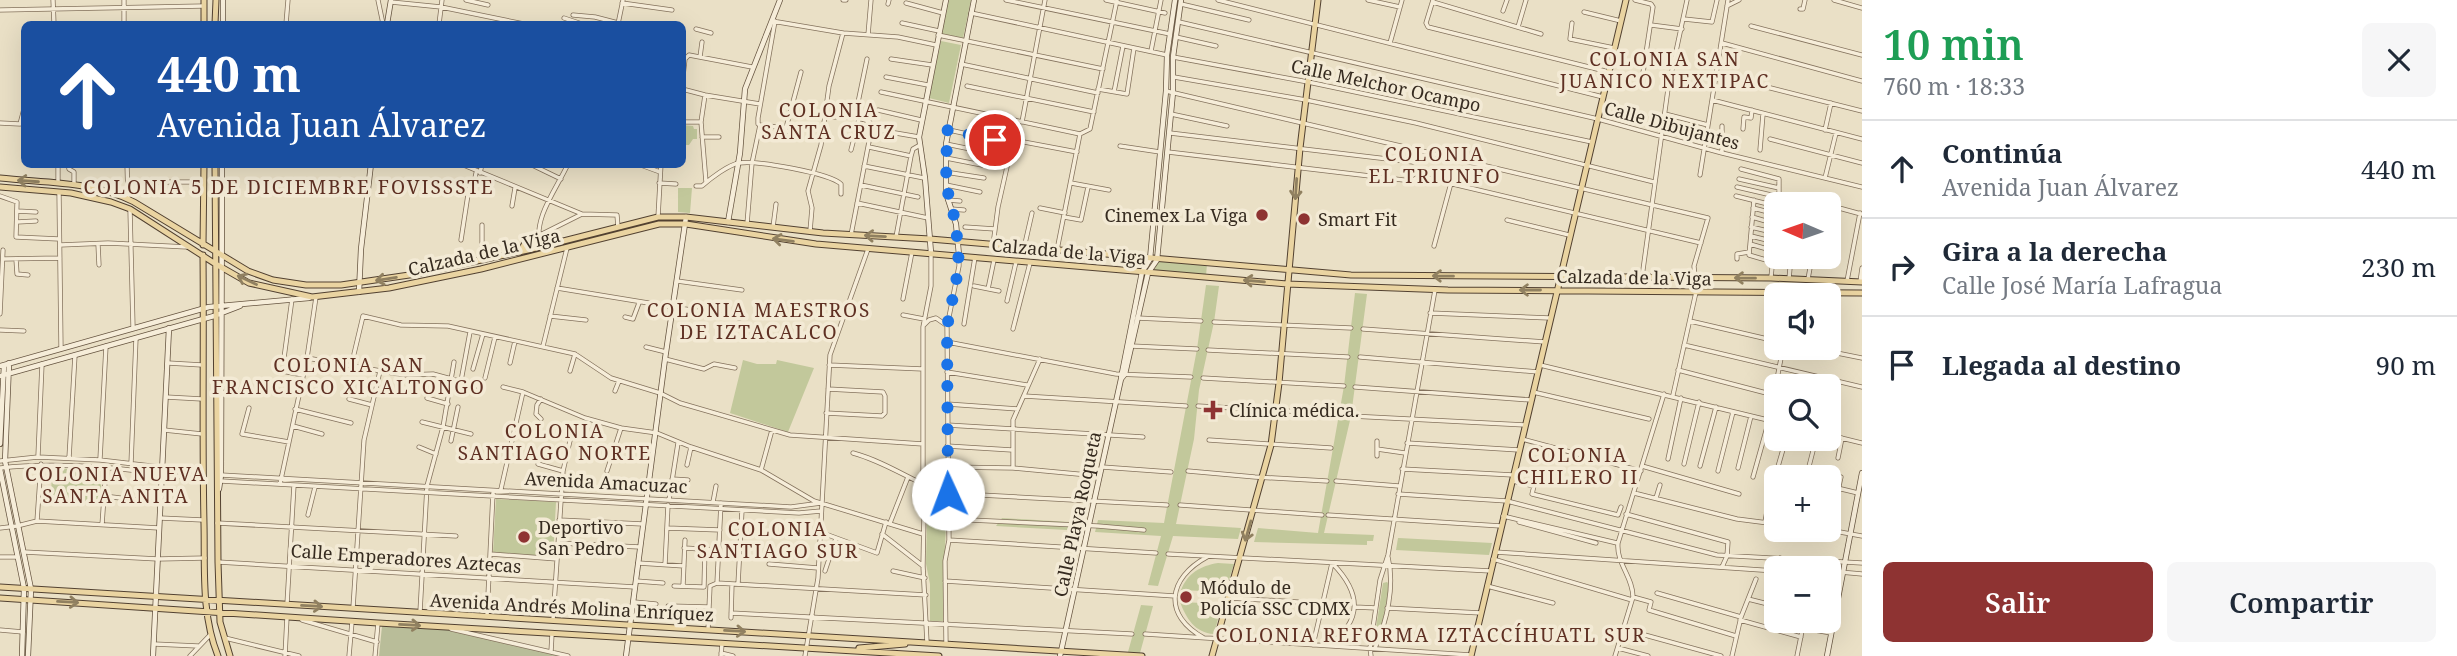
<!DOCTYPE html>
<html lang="es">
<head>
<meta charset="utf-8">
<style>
	body { margin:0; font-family:"Noto Serif",serif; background:#f6f6f7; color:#1f2937; height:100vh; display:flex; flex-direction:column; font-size:26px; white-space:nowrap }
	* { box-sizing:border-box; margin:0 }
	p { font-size:23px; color:#747a83 }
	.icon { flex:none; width:38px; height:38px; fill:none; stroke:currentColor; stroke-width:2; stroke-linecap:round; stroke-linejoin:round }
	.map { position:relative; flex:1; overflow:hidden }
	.drawer { display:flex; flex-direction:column; background:#fff; width:595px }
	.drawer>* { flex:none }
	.hud { position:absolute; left:21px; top:21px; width:665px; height:147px; border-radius:10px; box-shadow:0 7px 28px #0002; background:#1a4fa0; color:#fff; overflow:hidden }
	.needle { width:46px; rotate:272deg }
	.controls { position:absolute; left:1764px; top:192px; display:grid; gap:14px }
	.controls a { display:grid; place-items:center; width:77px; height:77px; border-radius:10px; background:#fff; box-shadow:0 7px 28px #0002; font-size:35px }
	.pin { position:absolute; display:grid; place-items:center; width:60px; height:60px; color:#fff; margin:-30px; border:4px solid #fff; border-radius:50%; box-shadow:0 2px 7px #0007 }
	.me { position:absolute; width:77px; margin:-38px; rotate:358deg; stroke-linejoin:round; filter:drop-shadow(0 0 5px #0008) }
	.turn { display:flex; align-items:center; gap:24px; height:147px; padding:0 21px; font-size:32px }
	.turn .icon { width:91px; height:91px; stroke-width:2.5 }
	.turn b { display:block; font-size:49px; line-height:60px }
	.round { display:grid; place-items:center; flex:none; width:74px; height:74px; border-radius:10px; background:#f6f6f7 }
	.overview { display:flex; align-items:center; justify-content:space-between; height:119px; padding:0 21px }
	h1 { font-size:42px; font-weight:600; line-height:52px; color:#1e9e55 }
	.primary-button { display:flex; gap:14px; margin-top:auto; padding:14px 21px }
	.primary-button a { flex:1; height:80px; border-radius:10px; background:#8e3332; color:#fff; font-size:28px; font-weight:600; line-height:80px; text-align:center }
	.primary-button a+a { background:#f6f6f7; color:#1f2937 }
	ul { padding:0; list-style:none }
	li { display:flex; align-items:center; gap:21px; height:98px; padding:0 21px; border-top:2px solid #e0e1e3 }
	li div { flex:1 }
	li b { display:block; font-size:26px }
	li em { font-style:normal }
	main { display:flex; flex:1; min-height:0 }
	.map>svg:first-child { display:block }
	.green { fill:#c2c89b }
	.cemetery { fill:#b9bd99 }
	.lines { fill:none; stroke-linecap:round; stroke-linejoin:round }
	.street-casing { stroke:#84725d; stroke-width:5 }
	.secondary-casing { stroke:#665440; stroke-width:6 }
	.primary-casing { stroke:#524131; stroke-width:7 }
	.street { stroke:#f6edd9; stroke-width:3.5 }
	.secondary { stroke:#f6edd9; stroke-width:4.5 }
	.primary { stroke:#ead4a1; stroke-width:5 }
	.oneway { stroke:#908060 }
	.route { stroke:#1a73e8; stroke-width:12; stroke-dasharray:0 21.6 }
	.poi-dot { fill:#8e3332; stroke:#f3ead5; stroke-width:2.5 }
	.labels { text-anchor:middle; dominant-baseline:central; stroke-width:7; stroke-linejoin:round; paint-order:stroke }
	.street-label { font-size:18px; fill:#362b20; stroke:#f3ead5 }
	.poi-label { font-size:18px; fill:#362b20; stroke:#f3ead5; text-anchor:start }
	.neighbourhood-label { font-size:19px; letter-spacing:2px; fill:#5f3023; stroke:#f3ead5 }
</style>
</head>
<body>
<main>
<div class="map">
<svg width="1862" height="656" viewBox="0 0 1862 656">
	<rect width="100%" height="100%" fill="#eae0c6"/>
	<!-- green -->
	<path class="green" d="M949 0H971L963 38 942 34Z
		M941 41 961 45 949 103 929 98Z
		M682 125 693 126 694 129H697V139H693L689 145H684V157Z
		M678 188H692L690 213 678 212Z
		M1158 261 1207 264 1206 276 1154 271Z
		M1206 285 1219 286 1214 322 1199 390 1194 439 1176 524 1241 528 1238 539 1173 536 1158 586 1148 585 1161 536 1095 532 1098 520 1164 523 1197 349Z
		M1355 293 1367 294 1351 416 1324 533 1374 535 1373 541H1367V545L1254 542 1258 528 1318 533 1344 386Z
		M743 360 757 364H776L777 360 814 368 788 432 730 413Z
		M52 468 102 471 100 502 51 499Z
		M496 499 556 502 553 557 493 553Z
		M927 517H946L943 621H930V584L926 564Z
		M1002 518 1070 522 1067 530 996 526Z
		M1398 538H1399L1492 543 1489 555 1396 550Z
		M1218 563 1234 564 1229 580C1217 579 1209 581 1203 591L1181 590C1188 573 1200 566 1218 563Z
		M1387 582 1390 585 1380 634H1375L1383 583Z
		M1180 602 1202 603 1207 615 1218 619 1214 634C1195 633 1186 618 1180 602Z
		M1141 605 1153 606 1140 653 1128 652Z"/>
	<!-- cemetery -->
	<path class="cemetery" d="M382 626 445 629 564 656H379Z"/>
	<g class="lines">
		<defs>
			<path id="street" d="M53 0 54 24
				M124 0V24
				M378 0 383 24
				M466 0 488 5
				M843 0H846
				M1006 0 1170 34
				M1106 0 1165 13
				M1218 0 1603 97
				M1368 0 1400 7
				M1433 0 1426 23 1428 27 1609 72
				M1635 0 1651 4 1653 7 1641 86
				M1834 0 1862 8
				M391 2 441 7 524 24
				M1433 2 1541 34
				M622 3 672 10
				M906 3 943 13
				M888 4 889 0
				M1181 4 1249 20
				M1727 6 1739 0
				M1800 9H1803L1805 0
				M0 10 204 6
				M1503 11 1507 0
				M1584 12 1621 21
				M971 13 1167 55
				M573 15 595 17 622 24
				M564 18 582 24
				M1684 19 1712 22 1717 0
				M772 21 843 33 898 37 936 45
				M1179 22 1598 119 1722 153 1862 187
				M902 23 939 31
				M1572 23 1570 39 1614 48
				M286 24 288 0
				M439 24 442 0
				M618 24 623 0
				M1651 25 1682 29
				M1751 26 1862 55
				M1518 27 1526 0
				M696 29 711 33
				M868 35 871 0
				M938 35 1103 69
				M1176 37 1216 46
				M1390 43 1402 0
				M1722 43 1862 81
				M1151 51 1161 0
				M700 57 702 42
				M1173 57 1308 82 1592 142
				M891 59 932 65
				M961 64 1098 93
				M886 77 928 85
				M1174 77 1306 100 1416 123 1654 182
				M1739 80 1862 111
				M682 85 685 59 689 55 752 67
				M967 86 1094 112
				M682 89 705 95 760 104
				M1098 89 1127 94 1134 48
				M1166 91 1708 218 1694 266 1696 292 1673 395
				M881 92 1080 134 1090 129 1117 0
				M1114 92 1123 46
				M705 95 701 122 706 182
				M1712 100 1862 139
				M878 110 921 120
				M1171 114 1227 126
				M1665 114 1708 125
				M824 117H855L869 121 872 126 851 235
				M855 117 867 59
				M682 122H701
				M1022 122 1045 0
				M0 123 20 124 24 109
				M760 125 786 128V131L797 133
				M1722 126V153
				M786 128 801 72
				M872 129 919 137
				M1743 129 1744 117 1751 118 1752 110
				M949 130 995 140
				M1825 130 1831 103
				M1170 133 1413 162
				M702 137H719
				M1770 139 1862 163
				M946 144 990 153
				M1120 146 1160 152
				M869 147 911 156
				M851 150 859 119
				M1760 150 1763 114
				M1168 152 1412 181 1419 176 1701 243
				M946 158 987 166
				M58 164V183
				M68 164 69 169 74 172V184
				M127 164 128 199
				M461 164 582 214
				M638 164 660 172
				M532 165 561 179
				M864 166 924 178
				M1741 169 1779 179V205
				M945 172 984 178
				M480 173 482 164
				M1700 175 1728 0
				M1825 178 1836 133
				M1739 179 1779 188
				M159 182H204
				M659 183 676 184
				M1071 183 1109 190
				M861 185 918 197
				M946 185 980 192
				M696 186H702C711 178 728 165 739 163 756 160 829 173 841 184V194
				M1737 187 1780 197
				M59 192 61 348
				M0 196 17 202 16 237 59 239
				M1736 196 1776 206
				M948 200 960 201
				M1754 200 1749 255 1773 262
				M857 203 928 218
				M1781 205 1786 199 1797 198 1798 205
				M512 206 515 188
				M1040 208 1065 213
				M1753 208 1776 214
				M1839 208 1861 214
				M951 209 964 210
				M130 210 133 327
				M17 211 36 212
				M658 217 661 164
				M1064 217 1081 220 1088 187
				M1752 217 1776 224
				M1507 220 1569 235
				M17 222 36 221
				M747 224 752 163 760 125 758 124V118L775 21
				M773 227 776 204
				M965 227 995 229
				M1751 227 1776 233
				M810 231 812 208 808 191 821 145 829 86 843 33
				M1751 236 1775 242
				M896 237 911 156 913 149 920 145
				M461 240 469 188H473L476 173
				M98 244 99 265
				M1750 244 1774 251
				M60 245 108 243 187 247
				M993 245 998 207 1013 140 1077 152
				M540 246C533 218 556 190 568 164
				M1434 246 1451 183
				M1024 248 1032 213
				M528 250 538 236 582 214 617 215 618 227
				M1057 250 1080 134
				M3 259 60 258
				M16 259 17 274 28 275
				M1737 259V254L1749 252
				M482 260V225
				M1642 277 1668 89 1687 0
				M1771 277 1776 230
				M1789 279 1791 257
				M1808 279 1812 257
				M677 281 742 290
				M1847 281 1860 213
				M1860 282 1862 268
				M974 286 999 291
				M557 288 740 318
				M988 289 994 260
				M903 299 912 252
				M1007 301 1016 262
				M1430 313 1550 318
				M0 314 3 250
				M903 315 924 319
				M550 316 586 320
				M625 317 633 319 639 303
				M1137 318 1201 321
				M1690 321 1776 341
				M1214 322 1351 328
				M964 324 975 257
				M924 325 929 320 936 318 946 325
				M1013 329 1030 263
				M1363 329 1545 342
				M0 330 24 331
				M947 342 1116 374 1191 377
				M1684 345 1862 387
				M543 346 567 248
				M1131 346 1197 349
				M646 347 666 352
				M1812 348 1862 358
				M1208 350 1348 357
				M354 354 363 316 401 325 448 326 575 354 611 378 660 393 680 403 790 435 923 444
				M1360 357 1538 372
				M284 358 292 299
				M307 358 404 375 433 374 481 387
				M665 359 704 369 714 364 735 368
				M168 363 202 365
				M510 363 515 341
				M829 365 923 369
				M1540 365 1776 422
				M473 369 483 334
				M1678 370 1774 395
				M282 371 303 375
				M570 371 575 354
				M947 372 1027 385
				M485 378 495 337
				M1203 378 1344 386
				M461 381 470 332
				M503 387 523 392 585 418 621 428 657 433 691 447 761 470 814 501 923 534
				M1355 387 1531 400
				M1799 387 1802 373
				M615 391 619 381
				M1533 392 1649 419
				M1024 396 1186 406
				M166 397 202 399
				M427 398 448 404
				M349 399 372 405
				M541 399 537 405 536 414 541 419
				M947 404 1018 409
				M1198 406 1339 414
				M249 408 242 434 289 442
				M295 409 351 423
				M826 413 882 416 885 413V396L883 392 828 389
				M1351 416 1525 425
				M422 422 471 434
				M947 425 1143 437
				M293 426 322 434
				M164 430 202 434
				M1829 435 1862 443
				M1522 439 1641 471
				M1209 440 1331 448
				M451 441 458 407
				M1407 443 1519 450
				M947 446 1012 450
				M419 447 436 454
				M1377 449 1405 453
				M853 453C886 462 912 481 943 493L1167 505
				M38 456 42 364
				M1377 456V441
				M69 458 75 355
				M1838 458 1842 438
				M100 459 106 346
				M1668 459 1681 398
				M0 461 38 457 100 460 203 472
				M131 464 136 338
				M538 464 563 471
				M1684 464 1699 402
				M687 465 691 447
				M1642 466 1739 494
				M1700 466 1716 407
				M947 467 1013 468 1099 476
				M1102 467 1171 472
				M0 468C68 460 136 470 203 480
				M1013 468V420L1040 359
				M1738 468 1751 416
				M1402 469 1513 475
				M761 470 772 430
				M607 471 621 428
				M1188 471 1255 477 1327 481
				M1718 471 1733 412
				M221 475 791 507 821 503
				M1753 477 1769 420 1783 348
				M1806 478 1816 439
				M1824 478 1825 472
				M672 479 688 480
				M221 481 799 513 821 511
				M1336 481 1399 486
				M1513 481 1534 486 1532 494 1618 515 1621 507
				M280 484 307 358 316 297
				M923 486V327L931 286V254
				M1829 486 1858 493
				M501 489 523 392
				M1634 493 1737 519 1776 524
				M1398 494 1507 501 1717 555 1862 563
				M104 496 161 503
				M1656 498 1660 485
				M669 500 678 443
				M1836 500 1841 477
				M713 502 716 486
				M1180 505 1322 515
				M924 514 923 566 927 643
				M1626 514 1728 542 1727 556 1722 567
				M308 515 315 487
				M1328 515 1501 526
				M1503 516 1617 543
				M160 518 203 520
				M949 519 1098 526 1144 530
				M559 520 643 524
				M37 521 41 464
				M1519 522 1596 543
				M1765 522 1770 494 1786 439
				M217 523 456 536
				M890 523 908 477
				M102 525 106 468
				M0 528 17 526 37 521 159 528
				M667 528 720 530
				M1829 530 1862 536
				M820 532 877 553 886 522
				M882 534 923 566
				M949 540 1156 553
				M559 543 640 547
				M684 548 719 550
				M24 552 158 559 205 558
				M1495 552 1776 571
				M490 554 557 559
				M1168 554 1491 571
				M0 557H17
				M1493 559 1632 600
				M218 562 635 587
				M638 563 684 566
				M769 564 818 568
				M665 565 668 505
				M1780 569V558
				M1798 569 1799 559
				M825 571 836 538
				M893 571 925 578
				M1829 571 1862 574
				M636 581 663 583
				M945 581 1175 596
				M717 583 926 595
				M717 583 721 503
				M738 584 742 510
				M674 586 703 587
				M683 586 685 540
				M1487 586 1553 603
				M704 587 705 549
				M1657 593 1741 617
				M1633 597 1651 602 1649 610 1736 636
				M1229 598 1298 602
				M1748 599 1776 606
				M634 602 656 604
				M287 604 294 485
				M668 606 709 607
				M1355 607 1376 608
				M353 608 364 440 380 371
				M1387 608 1481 613
				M420 612 427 486 443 427 454 362
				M731 613 1132 634
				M487 616 493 493
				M731 618 732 584
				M302 620 377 642
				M553 620 563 471 572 432
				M1740 620 1801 637
				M1803 628 1831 633
				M451 629 568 656
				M1623 629 1721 656
				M0 630 23 632
				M708 630 710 586 717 583
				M1145 634 1471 655
				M225 638 299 656
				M1204 638C1162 615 1168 578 1207 557
				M154 644 198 646
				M946 644 945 561 949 540 947 327 959 266V255
				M1313 645 1332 563
				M1329 645C1363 620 1361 593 1333 564
				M1375 648C1387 621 1395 586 1388 557
				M1618 648 1648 656
				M551 652 552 634
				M721 653 733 656
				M190 656 211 634
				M285 656 287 617
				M349 656 352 622
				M375 656 378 623
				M721 656 722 644
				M805 656 818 578 830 355 868 249
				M1371 656 1370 648 1380 580 1388 555 1435 290
				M1615 656 1633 597C1633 577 1616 563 1618 543L1664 394
				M1732 656 1741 617 1756 579
				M1797 656 1804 621"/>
			<path id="secondary" d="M223 24V0
				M387 24 391 0
				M728 222 740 153 745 89 780 0
				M931 253 925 178 919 137 946 0
				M959 255 956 224 946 193V144L974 0
				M359 292 361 249 371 164
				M9 363 5 461 31 589 28 656
				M0 366 209 307 309 298
				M0 376 214 316 240 306
				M1121 378 1142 272 1150 259 1166 91 1167 55 1175 0
				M0 444 4 365
				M0 469 24 588 22 656
				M219 489 221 475 222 164
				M153 656 169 328
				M626 656 665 359 686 217
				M1060 656 1121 379 1125 374 1148 273 1157 260 1173 92V57L1181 0
				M1827 656 1862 473"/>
			<path id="primary" d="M204 24V0
				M215 24 216 0
				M215 164 218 562 220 622 230 656
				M0 178C45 183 93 181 134 202L248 271 273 280 306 285H341L416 274 528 250 658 217H686L823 233 930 239 1351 275 1771 278 1862 282
				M0 187 71 193 111 202 130 209 214 263 249 283 312 297 389 288 481 269 659 224H686L816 244 1287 284 1448 290 1862 293
				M203 245 204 164
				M520 252 525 243 534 239
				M203 255C204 345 202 434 204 524 205 568 201 614 218 656
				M0 587 1142 656
				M0 598 378 623 939 656
				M859 648 905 644
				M1212 656 1271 445 1279 383 1300 148 1318 0
				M1471 656 1626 0"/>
		</defs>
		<!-- street casing -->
		<use href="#street" class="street-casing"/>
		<!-- secondary casing -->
		<use href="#secondary" class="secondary-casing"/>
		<!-- primary casing -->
		<use href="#primary" class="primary-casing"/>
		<!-- street -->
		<use href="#street" class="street"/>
		<!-- secondary -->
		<use href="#secondary" class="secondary"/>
		<!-- primary -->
		<use href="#primary" class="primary"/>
	</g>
	<!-- one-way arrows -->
	<defs><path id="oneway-shaft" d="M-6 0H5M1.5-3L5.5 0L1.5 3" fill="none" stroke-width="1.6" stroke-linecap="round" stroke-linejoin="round" transform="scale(1.75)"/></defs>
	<g class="oneway">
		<use href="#oneway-shaft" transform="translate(28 181) rotate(-176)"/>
		<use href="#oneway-shaft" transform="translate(1296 189) rotate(94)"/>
		<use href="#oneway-shaft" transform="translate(875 236) rotate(-177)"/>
		<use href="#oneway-shaft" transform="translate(783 240) rotate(-173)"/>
		<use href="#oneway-shaft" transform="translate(1443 276) rotate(-179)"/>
		<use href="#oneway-shaft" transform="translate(1745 278) rotate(-179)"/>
		<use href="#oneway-shaft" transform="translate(386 279) rotate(171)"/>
		<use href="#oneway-shaft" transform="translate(247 280) rotate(-155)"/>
		<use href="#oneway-shaft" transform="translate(1254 281) rotate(-175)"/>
		<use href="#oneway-shaft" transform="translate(1530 290) rotate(-180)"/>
		<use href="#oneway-shaft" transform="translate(1248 531) rotate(106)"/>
		<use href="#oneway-shaft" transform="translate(68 602) rotate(3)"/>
		<use href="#oneway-shaft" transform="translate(312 606) rotate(3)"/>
		<use href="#oneway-shaft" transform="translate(410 625) rotate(3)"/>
		<use href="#oneway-shaft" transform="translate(735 631) rotate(3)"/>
	</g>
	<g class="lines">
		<!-- route -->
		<path class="route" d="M948 494 947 327 959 266 956 224 946 185 947 130 995 140"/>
	</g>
	<!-- markers -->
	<g class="poi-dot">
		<circle cx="1262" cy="215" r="7"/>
		<circle cx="1304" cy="219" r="7"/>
		<path d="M1209.5 399.5h7v7h7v7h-7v7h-7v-7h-7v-7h7z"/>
		<circle cx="524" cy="537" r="7"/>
		<circle cx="1186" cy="597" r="7"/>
	</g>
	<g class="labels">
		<!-- street labels -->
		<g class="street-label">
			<text transform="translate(1386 85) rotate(12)">Calle Melchor Ocampo</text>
			<text transform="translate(1672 125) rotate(15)">Calle Dibujantes</text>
			<text transform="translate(1069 251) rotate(5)">Calzada de la Viga</text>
			<text transform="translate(484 252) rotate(-13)">Calzada de la Viga</text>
			<text transform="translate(1634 277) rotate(1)">Calzada de la Viga</text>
			<text transform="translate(606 482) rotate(3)">Avenida Amacuzac</text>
			<text transform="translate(1077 514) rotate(-78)">Calle Playa Roqueta</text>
			<text transform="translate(406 558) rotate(4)">Calle Emperadores Aztecas</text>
			<text transform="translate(572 607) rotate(3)">Avenida Andrés Molina Enríquez</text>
		</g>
		<!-- poi labels -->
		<g class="poi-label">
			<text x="1248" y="215" text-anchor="end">Cinemex La Viga</text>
			<text x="1318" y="219">Smart Fit</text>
			<text x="1229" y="410">Clínica médica.</text>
			<text x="538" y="527">Deportivo<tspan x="538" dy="21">San Pedro</tspan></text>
			<text x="1200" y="587">Módulo de<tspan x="1200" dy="21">Policía SSC CDMX</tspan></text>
		</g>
		<!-- neighbourhood labels -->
		<g class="neighbourhood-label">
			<text x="1665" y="59">COLONIA SAN<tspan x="1665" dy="22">JUANICO NEXTIPAC</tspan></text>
			<text x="829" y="110">COLONIA<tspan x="829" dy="22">SANTA CRUZ</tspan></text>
			<text x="1435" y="154">COLONIA<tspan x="1435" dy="22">EL TRIUNFO</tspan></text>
			<text x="289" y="187">COLONIA 5 DE DICIEMBRE FOVISSSTE</text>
			<text x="759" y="310">COLONIA MAESTROS<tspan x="759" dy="22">DE IZTACALCO</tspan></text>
			<text x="349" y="365">COLONIA SAN<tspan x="349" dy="22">FRANCISCO XICALTONGO</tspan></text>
			<text x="555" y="431">COLONIA<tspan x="555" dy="22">SANTIAGO NORTE</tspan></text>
			<text x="1578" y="455">COLONIA<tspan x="1578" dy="22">CHILERO II</tspan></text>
			<text x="116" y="474">COLONIA NUEVA<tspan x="116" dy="22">SANTA ANITA</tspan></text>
			<text x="778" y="529">COLONIA<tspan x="778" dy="22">SANTIAGO SUR</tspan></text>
			<text x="1431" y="635">COLONIA REFORMA IZTACCÍHUATL SUR</text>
		</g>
	</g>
</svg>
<div class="controls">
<a><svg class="needle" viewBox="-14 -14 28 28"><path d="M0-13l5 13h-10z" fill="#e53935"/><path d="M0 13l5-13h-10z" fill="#747a83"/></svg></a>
<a><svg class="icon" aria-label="sound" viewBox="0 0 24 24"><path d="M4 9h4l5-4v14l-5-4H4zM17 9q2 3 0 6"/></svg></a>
<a><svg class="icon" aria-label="search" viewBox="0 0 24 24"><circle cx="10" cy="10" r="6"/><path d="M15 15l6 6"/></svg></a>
<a>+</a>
<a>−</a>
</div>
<div class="pin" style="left:995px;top:140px;background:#d93025"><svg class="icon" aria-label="arrive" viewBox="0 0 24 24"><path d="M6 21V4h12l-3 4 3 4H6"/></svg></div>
<svg class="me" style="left:948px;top:494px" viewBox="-20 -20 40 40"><circle r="19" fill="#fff"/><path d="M0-13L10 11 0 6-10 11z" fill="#1a73e8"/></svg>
<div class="hud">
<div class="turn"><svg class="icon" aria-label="ahead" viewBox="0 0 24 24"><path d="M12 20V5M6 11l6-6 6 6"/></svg><div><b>440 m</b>Avenida Juan Álvarez</div></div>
</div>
</div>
<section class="drawer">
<div class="overview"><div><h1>10 min</h1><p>760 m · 18:33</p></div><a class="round"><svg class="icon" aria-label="close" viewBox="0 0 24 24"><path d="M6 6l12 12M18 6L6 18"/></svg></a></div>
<ul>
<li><svg class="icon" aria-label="ahead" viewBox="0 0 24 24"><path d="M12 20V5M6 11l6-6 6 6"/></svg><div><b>Continúa</b><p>Avenida Juan Álvarez</p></div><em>440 m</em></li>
<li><svg class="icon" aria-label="right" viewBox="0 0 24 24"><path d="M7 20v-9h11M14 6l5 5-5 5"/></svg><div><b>Gira a la derecha</b><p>Calle José María Lafragua</p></div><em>230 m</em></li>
<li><svg class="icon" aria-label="arrive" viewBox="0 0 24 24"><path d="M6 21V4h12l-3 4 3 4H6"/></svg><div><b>Llegada al destino</b></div><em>90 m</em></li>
</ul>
<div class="primary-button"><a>Salir</a><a>Compartir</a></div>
</section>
</main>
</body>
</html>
